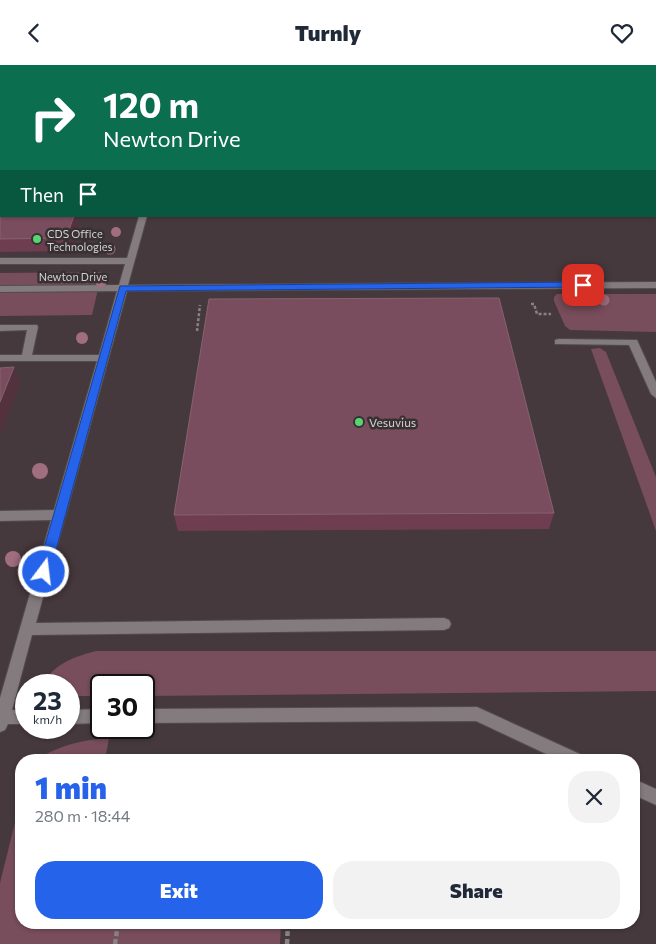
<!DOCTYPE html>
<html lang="en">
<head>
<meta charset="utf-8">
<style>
	body { margin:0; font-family:Commissioner,sans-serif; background:#f2f2f3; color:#1f2937; height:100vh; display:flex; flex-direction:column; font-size:19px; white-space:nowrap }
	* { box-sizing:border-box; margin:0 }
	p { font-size:16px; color:#747a83 }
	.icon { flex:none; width:28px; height:28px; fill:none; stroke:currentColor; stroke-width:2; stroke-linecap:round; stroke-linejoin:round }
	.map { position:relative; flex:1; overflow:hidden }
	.side { position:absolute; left:15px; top:689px; width:625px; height:175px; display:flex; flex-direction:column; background:#fff; border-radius:20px; box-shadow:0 1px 4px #0004 }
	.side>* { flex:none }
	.banner { position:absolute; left:0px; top:0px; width:656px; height:152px; box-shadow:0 1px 4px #0004; background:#0b6e4f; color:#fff; overflow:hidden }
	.speed { position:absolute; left:15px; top:609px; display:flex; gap:10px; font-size:25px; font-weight:700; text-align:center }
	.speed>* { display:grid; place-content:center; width:65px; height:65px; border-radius:50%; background:#fff; box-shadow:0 1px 4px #0004; line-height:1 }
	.speed small { font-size:12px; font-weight:400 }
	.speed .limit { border:2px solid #111; border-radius:8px; background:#fff; color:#111 }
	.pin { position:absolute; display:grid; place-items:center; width:42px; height:42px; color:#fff; margin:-21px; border-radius:10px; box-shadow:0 2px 8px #0006 }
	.me { position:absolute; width:55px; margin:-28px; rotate:15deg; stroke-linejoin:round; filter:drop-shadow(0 0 4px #0008) }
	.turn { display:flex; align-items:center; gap:18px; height:105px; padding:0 20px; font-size:22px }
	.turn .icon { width:65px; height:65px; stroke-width:2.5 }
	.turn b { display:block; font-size:35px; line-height:42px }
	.then { display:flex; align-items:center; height:48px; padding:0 20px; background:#0003; gap:10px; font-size:19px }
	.round { display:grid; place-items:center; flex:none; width:52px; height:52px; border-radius:20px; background:#f2f2f3 }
	.headline { display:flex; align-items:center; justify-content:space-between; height:85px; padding:0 20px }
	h1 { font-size:30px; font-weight:800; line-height:38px; color:#2563eb }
	.cta { display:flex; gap:10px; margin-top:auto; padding:10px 20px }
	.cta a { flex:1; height:58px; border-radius:20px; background:#2563eb; color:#fff; font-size:20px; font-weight:800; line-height:58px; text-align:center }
	.cta a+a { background:#f2f2f3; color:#1f2937 }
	header { display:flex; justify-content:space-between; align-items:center; height:65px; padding:0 20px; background:#fff; font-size:22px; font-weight:800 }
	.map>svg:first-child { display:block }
	.built { fill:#46393d; fill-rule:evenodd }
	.green { fill:#784d5c }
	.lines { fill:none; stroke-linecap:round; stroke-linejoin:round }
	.minor-casing { stroke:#514d4e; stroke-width:2 }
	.path-far2 { stroke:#878283; stroke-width:2; stroke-dasharray:2.5 1; stroke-linecap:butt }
	.path-far1 { stroke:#878283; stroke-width:2.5; stroke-dasharray:3 2; stroke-linecap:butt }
	.path { stroke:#878283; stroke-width:4.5; stroke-dasharray:5 3; stroke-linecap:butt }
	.minor { fill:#837b7d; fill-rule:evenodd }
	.tree { fill:#a06e7f }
	.wall { fill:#6e3d4f }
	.shaded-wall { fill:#53323e }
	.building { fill:#794d5d; stroke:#87626f }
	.route { fill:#2563eb; stroke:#184099 }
	.poi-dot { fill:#57d570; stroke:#373133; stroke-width:2 }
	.labels { text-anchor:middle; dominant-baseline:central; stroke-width:5; stroke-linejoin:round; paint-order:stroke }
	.far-poi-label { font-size:11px; fill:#d5d1d2; stroke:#373133; text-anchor:start }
	.far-street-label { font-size:11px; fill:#d5d1d2; stroke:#373133 }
	.poi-label { font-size:12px; fill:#d5d1d2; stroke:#373133; text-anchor:start }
</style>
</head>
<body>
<header><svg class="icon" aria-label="back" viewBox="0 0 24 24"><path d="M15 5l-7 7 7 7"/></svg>Turnly<svg class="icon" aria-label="heart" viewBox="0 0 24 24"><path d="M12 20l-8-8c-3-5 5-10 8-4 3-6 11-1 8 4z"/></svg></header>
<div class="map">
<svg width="656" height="879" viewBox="0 0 656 879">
	<rect width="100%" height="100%" fill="#373133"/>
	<!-- built -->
	<path class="built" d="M0 0H656V879H0ZM1 1H655V151H1ZM26 620H69V662H26ZM101 620H144V662H101ZM21 695H634V858H21Z"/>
	<!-- green -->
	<path class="green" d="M102 207 92 250 0 251V208Z
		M557 229H656V267L570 265 565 261 554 236V232Z
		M600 283 606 287 656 412V466L591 284Z
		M96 586H656V626L144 631V620H101V631H69V620H42C54 599 73 592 96 586Z
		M109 673 105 695H36C60 680 81 675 109 673Z
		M21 733V858H281L280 879H0V818Z"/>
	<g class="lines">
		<defs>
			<path id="minor" d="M139 151H147L128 220 656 217V223L127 226 36 558 444 553 449 555 451 559 449 563 444 565 32 570 12 645H26V659H8L5 665 0 667V633L51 455 0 456V446L54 445 97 296H0V290H22L27 265 0 266V260H37L38 262 32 290H99L117 226 0 227V221L119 220 125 199H0V193H127Z
				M559 274 637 275 656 317V333L651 329 629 280 555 279V275Z
				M477 642 582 690 584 695H559L476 656 144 658V644Z
				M101 644V658L69 659V645Z
				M634 714 656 724V740L634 730Z"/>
		</defs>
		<!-- minor casing -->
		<use href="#minor" class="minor-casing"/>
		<!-- path-far2 -->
		<path class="path-far2" d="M434 1 548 0"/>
		<!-- path-far1 -->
		<path class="path-far1" d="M531 239H534L537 249H551
			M197 266 200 240"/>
		<!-- path -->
		<path class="path" d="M115 879 118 858
			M287 879 288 858"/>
		<!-- minor -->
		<use href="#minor" class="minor"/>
	</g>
	<!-- trees -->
	<g class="tree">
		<circle cx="116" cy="167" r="5"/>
		<circle cx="110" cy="184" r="5.5"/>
		<circle cx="101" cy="217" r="5.5"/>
		<circle cx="604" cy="235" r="5.5"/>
		<circle cx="82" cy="273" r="6"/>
		<circle cx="40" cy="406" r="8"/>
		<circle cx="13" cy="494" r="8"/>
	</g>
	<!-- wall -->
	<path class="wall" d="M34 0H135L35 1Z
		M585 0H656V7H655V1H585Z
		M0 77H1V151L79 161 69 186 0 187Z
		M554 448 549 464 178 466 174 450Z"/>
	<!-- shaded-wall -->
	<path class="shaded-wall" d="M74 151H76L79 161 69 186 66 173Z
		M14 302 20 319 0 371V337Z"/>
	<!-- building -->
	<path class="building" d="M0 77H1V134H0Z
		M0 149H1V151H74L66 173 0 174Z
		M499 233 554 448 174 450 209 234Z
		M14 302 0 337V303Z"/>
	<!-- route -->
	<path class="route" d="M583 217 587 220 586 222 126 226 50 507 44 512 39 510 37 507 120 221Z"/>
	<!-- markers -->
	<g class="poi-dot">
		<circle cx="37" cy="174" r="5"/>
		<circle cx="359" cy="357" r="5"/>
	</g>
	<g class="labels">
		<!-- far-poi labels -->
		<g class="far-poi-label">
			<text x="47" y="168">CDS Office<tspan x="47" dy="13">Technologies</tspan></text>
		</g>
		<!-- far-street labels -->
		<g class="far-street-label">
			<text x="73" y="211">Newton Drive</text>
		</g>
		<!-- poi labels -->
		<g class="poi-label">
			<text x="369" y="357">Vesuvius</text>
		</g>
	</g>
</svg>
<div class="speed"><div>23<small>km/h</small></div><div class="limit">30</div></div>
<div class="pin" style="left:583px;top:220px;background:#d93025"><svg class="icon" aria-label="arrive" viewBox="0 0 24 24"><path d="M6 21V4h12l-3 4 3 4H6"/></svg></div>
<svg class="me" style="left:44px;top:507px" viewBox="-20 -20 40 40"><circle r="17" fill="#2563eb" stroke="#fff" stroke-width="3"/><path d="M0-11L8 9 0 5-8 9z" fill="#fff"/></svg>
<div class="banner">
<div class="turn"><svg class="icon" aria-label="right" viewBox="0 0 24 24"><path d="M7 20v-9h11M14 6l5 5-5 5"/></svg><div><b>120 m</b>Newton Drive</div></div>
<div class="then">Then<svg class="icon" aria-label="arrive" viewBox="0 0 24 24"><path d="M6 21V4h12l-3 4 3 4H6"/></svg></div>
</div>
<section class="side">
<div class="headline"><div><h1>1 min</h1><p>280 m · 18:44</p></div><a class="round"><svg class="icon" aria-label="close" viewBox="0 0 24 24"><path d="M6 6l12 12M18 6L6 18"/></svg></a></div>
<div class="cta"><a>Exit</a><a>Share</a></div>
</section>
</div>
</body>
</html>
